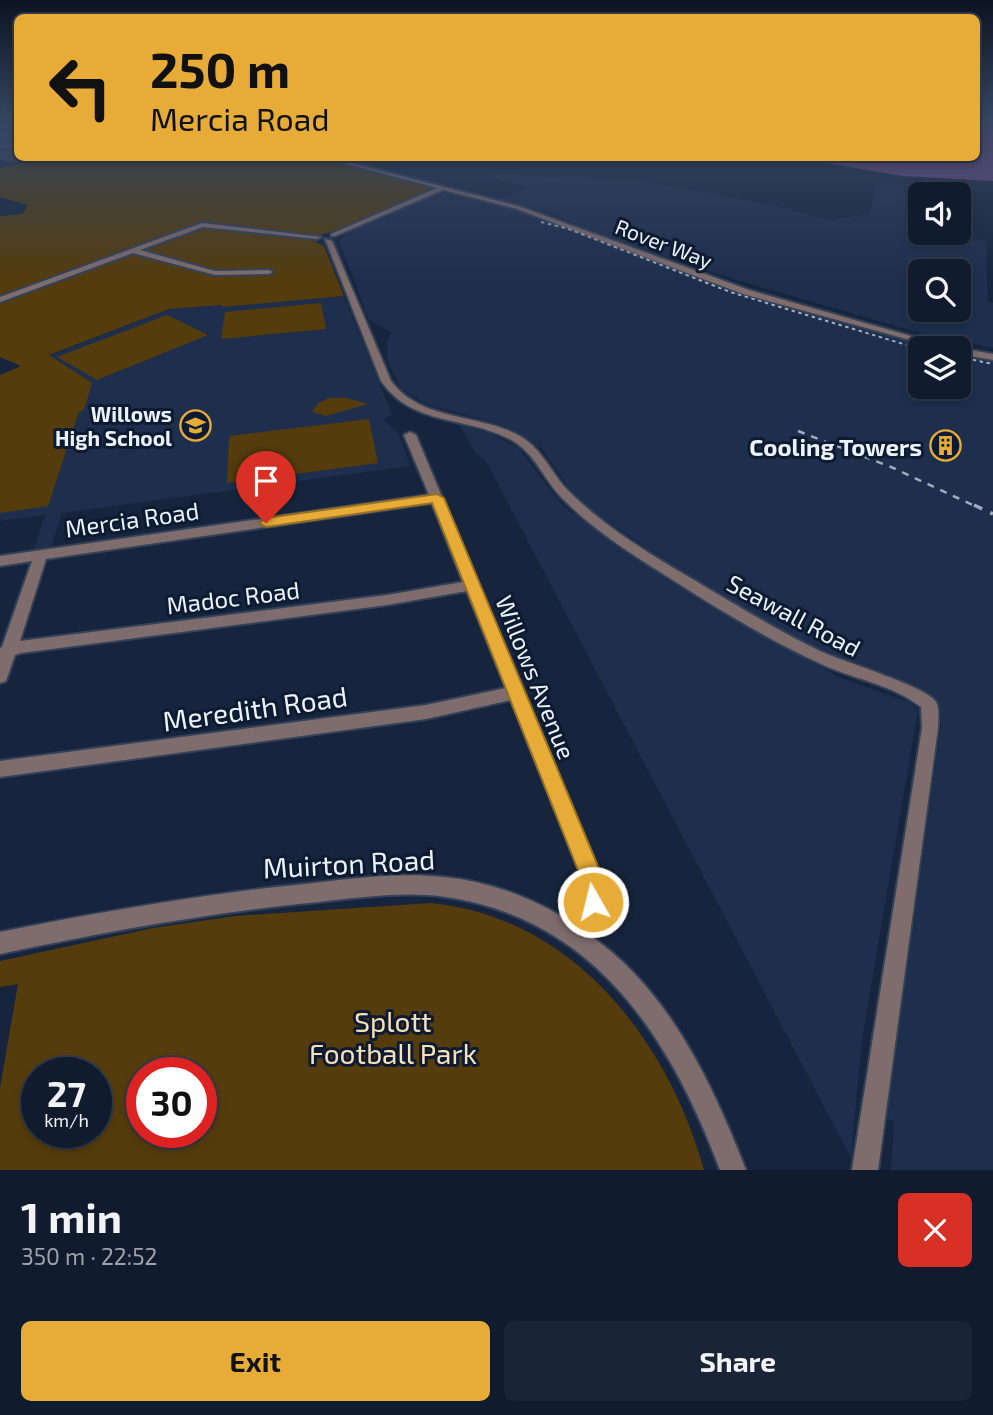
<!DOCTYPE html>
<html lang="en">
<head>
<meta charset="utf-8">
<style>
	body { margin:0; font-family:"Exo 2",sans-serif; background:#192536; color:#f1f3f6; height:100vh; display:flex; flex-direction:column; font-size:26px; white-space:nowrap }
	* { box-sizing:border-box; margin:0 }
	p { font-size:23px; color:#9ca1aa }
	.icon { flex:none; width:38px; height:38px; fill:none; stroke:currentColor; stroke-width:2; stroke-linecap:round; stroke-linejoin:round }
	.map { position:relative; height:1170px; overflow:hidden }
	.sheet { display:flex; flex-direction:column; background:#101c2e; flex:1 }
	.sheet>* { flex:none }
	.hud { position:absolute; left:14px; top:14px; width:966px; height:147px; border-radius:10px; box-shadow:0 4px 10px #0003,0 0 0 2px #303a4a; background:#e7ac37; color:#111; overflow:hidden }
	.controls { position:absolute; left:908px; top:182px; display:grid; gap:14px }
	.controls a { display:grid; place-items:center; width:63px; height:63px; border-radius:10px; background:#101c2e; box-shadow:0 4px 10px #0003,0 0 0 2px #303a4a; font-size:35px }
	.speed { position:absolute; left:21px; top:1057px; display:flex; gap:14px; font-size:35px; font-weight:700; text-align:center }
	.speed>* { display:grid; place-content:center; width:91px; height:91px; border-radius:50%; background:#101c2e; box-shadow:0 4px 10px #0003,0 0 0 2px #303a4a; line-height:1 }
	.speed small { font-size:18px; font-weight:400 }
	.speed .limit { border:10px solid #d22; background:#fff; color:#111 }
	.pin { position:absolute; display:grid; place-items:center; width:60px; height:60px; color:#fff; margin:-72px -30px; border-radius:50% 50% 50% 0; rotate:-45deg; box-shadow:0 0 7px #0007 }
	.pin .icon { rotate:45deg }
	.me { position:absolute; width:77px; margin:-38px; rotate:352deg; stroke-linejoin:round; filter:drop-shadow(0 0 5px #0008) }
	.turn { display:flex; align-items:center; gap:24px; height:147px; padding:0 21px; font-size:32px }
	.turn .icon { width:91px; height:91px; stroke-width:2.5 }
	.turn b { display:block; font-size:49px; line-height:60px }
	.round { display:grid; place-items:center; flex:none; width:74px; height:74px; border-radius:10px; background:#192536 }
	.summary { display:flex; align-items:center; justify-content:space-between; height:119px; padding:0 21px }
	h1 { font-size:42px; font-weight:700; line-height:52px }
	.action { display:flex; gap:14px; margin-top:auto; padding:14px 21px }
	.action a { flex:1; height:80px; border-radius:10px; background:#e7ac37; color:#111; font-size:28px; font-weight:700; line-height:80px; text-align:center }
	.action a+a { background:#192536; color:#f1f3f6 }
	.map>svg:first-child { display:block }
	.built { fill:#1d2f4d; fill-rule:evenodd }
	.green { fill:#543c0c; fill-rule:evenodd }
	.water { fill:#7e4b8a }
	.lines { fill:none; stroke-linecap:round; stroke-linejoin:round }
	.minor-casing { stroke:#344258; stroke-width:4 }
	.minor { fill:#7f6d6d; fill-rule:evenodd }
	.rail-far2 { stroke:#a3acbb; stroke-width:2; stroke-dasharray:3.5 3.5; stroke-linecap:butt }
	.rail-far1 { stroke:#a3acbb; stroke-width:2.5; stroke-dasharray:7 7; stroke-linecap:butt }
	.rail { stroke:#a3acbb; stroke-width:3.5; stroke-dasharray:9 9; stroke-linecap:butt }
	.wall { fill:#34435a }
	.shaded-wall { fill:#2b374a }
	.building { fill:#3d4e69; stroke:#2b374a; stroke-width:2 }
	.route { fill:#e7ac37; stroke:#967024; stroke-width:2 }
	.labels { text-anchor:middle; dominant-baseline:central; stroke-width:6; stroke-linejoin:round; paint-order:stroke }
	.far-street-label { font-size:21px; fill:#ecf2fc; stroke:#0d1b32 }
	.far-poi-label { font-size:21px; font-weight:bold; fill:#ecf2fc; stroke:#0d1b32; text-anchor:end }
	.poi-label { font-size:24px; font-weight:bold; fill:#ecf2fc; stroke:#0d1b32; text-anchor:end }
	.street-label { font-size:24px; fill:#ecf2fc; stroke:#0d1b32 }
	.near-street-label { font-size:28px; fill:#ecf2fc; stroke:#0d1b32 }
	.near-park-label { font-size:28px; fill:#f9e1ba; stroke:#0d1b32 }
</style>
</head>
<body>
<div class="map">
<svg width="993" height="1170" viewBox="0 0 993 1170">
	<rect width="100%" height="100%" fill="#16253d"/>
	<!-- built -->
	<path class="built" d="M490 174 635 180 768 204 831 220 867 214 872 207 876 182 962 189 960 237 986 241 988 301 993 303V348L910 330 736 280 584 228 550 213 497 199 531 188 485 176ZM959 194V233H920V194ZM959 271V310H920V271Z
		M437 192 506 206 723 287 934 348H920V387H959V354L993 361V1170H891L894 1122 887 1118 941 726 939 704 923 689 823 651 703 587 578 501 542 449 519 433 499 424 428 405 401 389 387 360V341L392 333 369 320 339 241 348 231Z
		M344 296 392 415 383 419 399 435 410 466 62 513 51 547 34 549 45 515 0 521V375L169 309 223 305 224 307Z
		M459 425 489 433 518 448 564 507 714 608 841 678 911 703 918 710 862 1039 851 1158 486 461 476 453Z"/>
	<!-- green -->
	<path class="green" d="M48 158H323L432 188 343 228 313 237 312 240 324 246 344 296 223 307 222 305 169 309 49 355 92 383 84 410 79 412 48 506 0 513V375L21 366 0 357V216L22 214 28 205 0 197V168Z
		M321 303 326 329 221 339 225 312Z
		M167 315 208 335 97 380 57 357Z
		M329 398H347L368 404 326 416 312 412 318 403Z
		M369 419 378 463 227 483 229 436Z
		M431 903C573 917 668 1040 704 1170H0V1088L18 984 0 987V961L153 928 235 916ZM37 1073H96V1132H37ZM142 1073H201V1132H142Z"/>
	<!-- water -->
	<path class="water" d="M977 119H993V181L902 176 796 158H976Z"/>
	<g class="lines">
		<defs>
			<path id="minor" d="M18 124V127L0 129V127Z
				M324 158H332L518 206 749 290 953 348H939L743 294 514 208 443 190 335 236H331V234L437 188Z
				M202 223 321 237 317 239 203 227 140 250 215 271 269 270 273 272 269 274 215 275 133 253 0 302V297Z
				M325 239 332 241 391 381C421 422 479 413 520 436 539 447 549 467 562 484 571 494 582 504 593 513 626 540 663 562 699 583 739 607 779 631 820 651 841 661 928 687 936 702 940 709 938 720 938 728L878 1170H852L922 728 921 707C892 684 852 679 819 663 760 636 704 600 649 565 618 545 587 524 561 497 544 479 535 454 513 441 468 415 414 428 381 381Z
				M959 348 993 354V360L959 354Z
				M410 432 416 435 602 878 603 902 588 934C668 988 712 1083 746 1170H720C671 1039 596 919 446 897 398 890 346 900 298 904 198 915 99 933 0 954V932C101 912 202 894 305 884 350 879 397 872 443 877 488 881 534 898 572 923L583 901 582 878 511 700 426 719 0 777V761L426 705 506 688 467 591 387 605 21 653 15 655 6 681 0 683V648L2 647 32 561 0 566V556L429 495 404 435ZM432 503 463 582 387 595 20 641 46 559Z"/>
		</defs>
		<!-- minor casing -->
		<use href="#minor" class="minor-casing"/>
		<!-- minor -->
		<use href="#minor" class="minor"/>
		<!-- rail-far2 -->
		<path class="rail-far2" d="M541 222 569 229 730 292 920 349
			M959 357 993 364"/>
		<!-- rail-far1 -->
		<path class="rail-far1" d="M798 431 891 467 977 507"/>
		<!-- rail -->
		<path class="rail" d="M974 505 993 514"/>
	</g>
	<!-- wall -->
	<path class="wall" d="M9 128 15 164 0 160V130Z"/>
	<!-- shaded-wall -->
	<path class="shaded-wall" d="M18 149V158H42L15 164 10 151Z"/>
	<!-- building -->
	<path class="building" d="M9 128 18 130V149L10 151 0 148V130Z"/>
	<!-- sky -->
	<linearGradient id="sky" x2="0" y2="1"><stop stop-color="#0c1422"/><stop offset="0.42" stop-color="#364662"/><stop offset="1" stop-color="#364662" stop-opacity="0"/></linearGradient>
	<rect width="993" height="283" fill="url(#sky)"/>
	<!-- route -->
	<path class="route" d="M437 494 444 498 603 878 605 902 601 911 593 914 585 911 581 878 572 855 432 503 266 527 259 523 266 518Z"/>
	<!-- icons -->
	<defs>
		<symbol id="school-ring" viewBox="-11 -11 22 22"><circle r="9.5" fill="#0d1b32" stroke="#e7ac37" stroke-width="1.5"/><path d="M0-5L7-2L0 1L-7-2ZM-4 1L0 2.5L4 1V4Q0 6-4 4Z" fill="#e7ac37"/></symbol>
		<symbol id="building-ring" viewBox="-11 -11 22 22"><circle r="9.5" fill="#0d1b32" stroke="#e7ac37" stroke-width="1.5"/><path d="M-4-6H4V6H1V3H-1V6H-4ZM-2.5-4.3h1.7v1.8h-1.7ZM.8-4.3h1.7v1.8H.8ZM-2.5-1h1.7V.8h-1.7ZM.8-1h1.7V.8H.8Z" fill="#e7ac37"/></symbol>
	</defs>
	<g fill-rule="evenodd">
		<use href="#school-ring" x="178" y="408" width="35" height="35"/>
		<use href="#building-ring" x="928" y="428" width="35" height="35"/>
	</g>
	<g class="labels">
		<!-- far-street labels -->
		<g class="far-street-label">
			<text transform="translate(664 243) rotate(21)">Rover Way</text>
		</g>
		<!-- far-poi labels -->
		<g class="far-poi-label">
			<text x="172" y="413">Willows<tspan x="172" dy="24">High School</tspan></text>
		</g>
		<!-- poi labels -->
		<g class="poi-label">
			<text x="922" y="446">Cooling Towers</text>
		</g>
		<!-- street labels -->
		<g class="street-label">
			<text transform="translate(132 519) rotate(-8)">Mercia Road</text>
			<text transform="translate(233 597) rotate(-7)">Madoc Road</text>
			<text transform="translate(794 615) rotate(28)">Seawall Road</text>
			<text transform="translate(536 677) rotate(68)">Willows Avenue</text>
		</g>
		<!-- near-street labels -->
		<g class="near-street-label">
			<text transform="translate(255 708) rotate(-8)">Meredith Road</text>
			<text transform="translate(349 863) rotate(-3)">Muirton Road</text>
		</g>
		<!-- near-park labels -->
		<g class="near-park-label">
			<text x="393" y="1021">Splott<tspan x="393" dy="32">Football Park</tspan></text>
		</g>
	</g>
</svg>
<div class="controls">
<a><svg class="icon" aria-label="sound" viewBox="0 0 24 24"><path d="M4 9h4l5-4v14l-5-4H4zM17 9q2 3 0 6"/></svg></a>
<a><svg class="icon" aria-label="search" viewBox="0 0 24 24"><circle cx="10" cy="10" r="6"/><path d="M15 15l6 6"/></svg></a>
<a><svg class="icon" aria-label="layers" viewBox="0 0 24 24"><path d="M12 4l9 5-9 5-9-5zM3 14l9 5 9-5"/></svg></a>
</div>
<div class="speed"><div>27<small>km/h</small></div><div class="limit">30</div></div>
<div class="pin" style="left:266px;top:523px;background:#d93025"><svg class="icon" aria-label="arrive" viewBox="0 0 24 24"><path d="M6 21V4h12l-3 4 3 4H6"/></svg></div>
<svg class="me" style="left:593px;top:902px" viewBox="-20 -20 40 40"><circle r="17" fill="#e7ac37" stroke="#fff" stroke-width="3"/><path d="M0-11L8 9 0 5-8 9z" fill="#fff"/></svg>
<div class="hud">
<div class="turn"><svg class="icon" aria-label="left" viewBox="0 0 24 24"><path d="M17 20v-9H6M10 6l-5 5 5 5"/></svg><div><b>250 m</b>Mercia Road</div></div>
</div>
</div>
<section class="sheet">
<div class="summary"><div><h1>1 min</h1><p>350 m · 22:52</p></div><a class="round" style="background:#d93025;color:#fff"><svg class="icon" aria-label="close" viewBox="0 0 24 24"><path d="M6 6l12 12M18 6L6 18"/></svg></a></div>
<div class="action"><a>Exit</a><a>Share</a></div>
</section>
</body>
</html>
